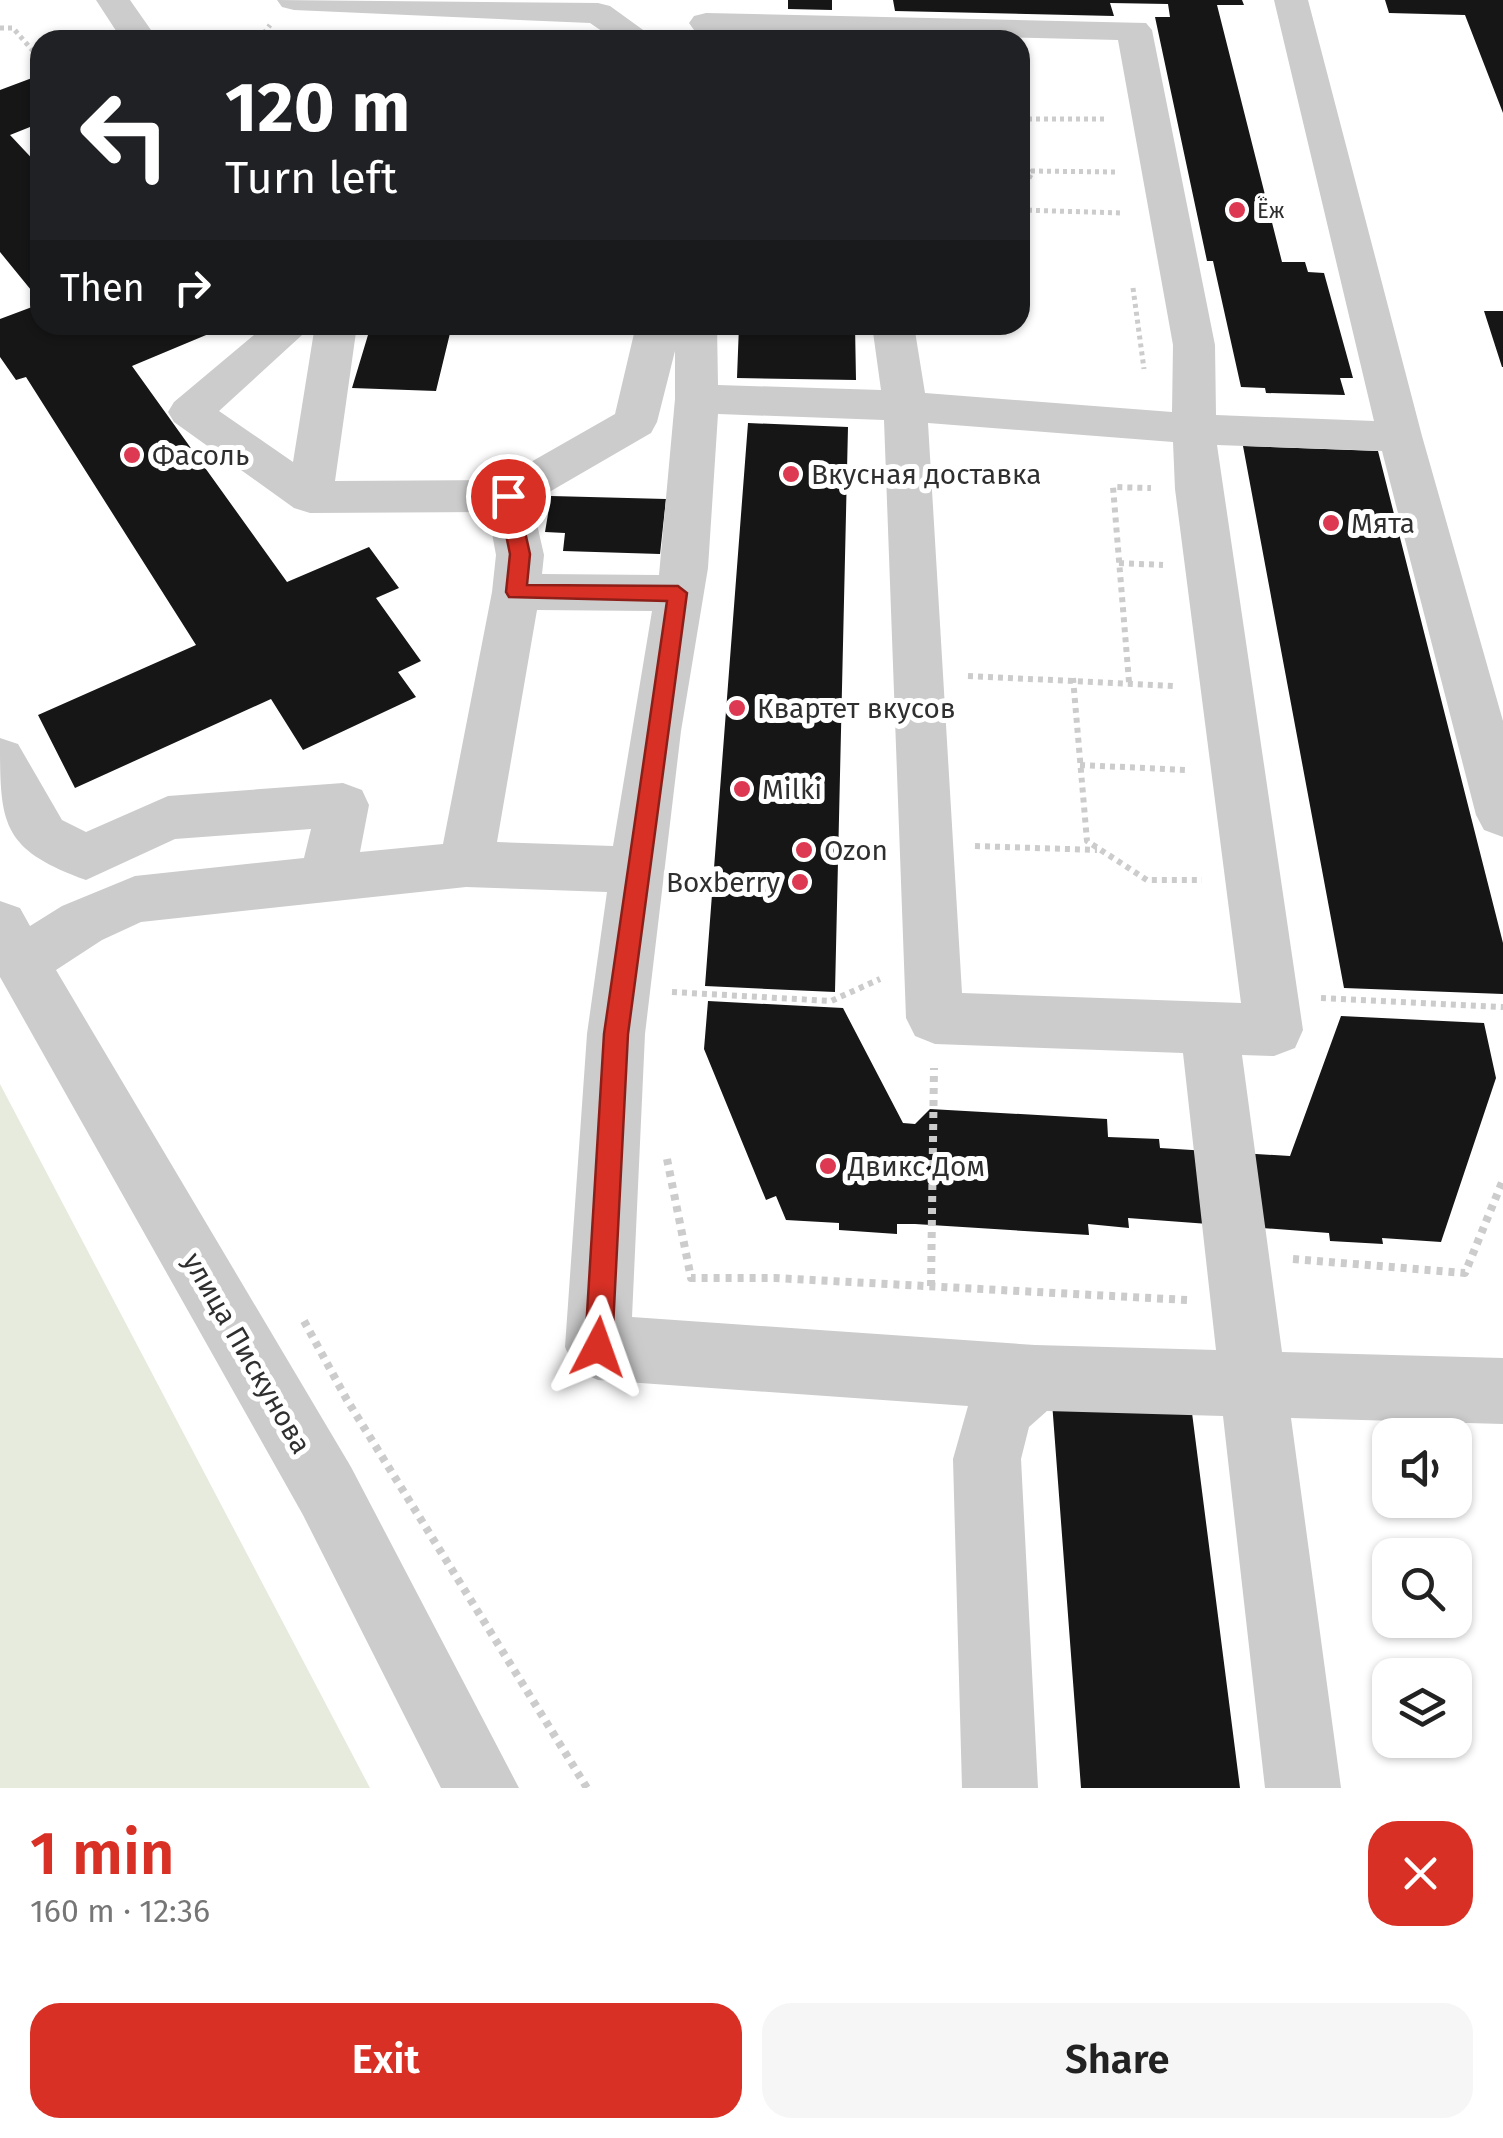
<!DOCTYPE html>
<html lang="en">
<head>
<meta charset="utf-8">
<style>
	body { margin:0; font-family:"Fira Sans",sans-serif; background:#f6f6f6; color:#222; height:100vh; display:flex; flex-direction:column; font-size:38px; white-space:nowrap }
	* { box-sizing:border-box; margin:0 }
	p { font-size:32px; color:#767676 }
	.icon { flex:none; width:55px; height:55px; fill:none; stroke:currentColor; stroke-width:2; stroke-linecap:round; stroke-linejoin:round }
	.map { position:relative; height:1788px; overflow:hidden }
	.sheet { display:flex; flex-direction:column; background:#fff; flex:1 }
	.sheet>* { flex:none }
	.banner { position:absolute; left:30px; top:30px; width:1000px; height:305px; border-radius:30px; box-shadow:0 2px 8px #0004; background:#202124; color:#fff; overflow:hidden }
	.controls { position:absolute; left:1372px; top:1418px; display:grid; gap:20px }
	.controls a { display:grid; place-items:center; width:100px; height:100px; border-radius:20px; background:#fff; box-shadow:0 2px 8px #0004; font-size:50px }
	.pin { position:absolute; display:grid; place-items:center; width:85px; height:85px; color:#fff; margin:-42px; border:5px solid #fff; border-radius:50%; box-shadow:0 2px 10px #0007 }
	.me { position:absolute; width:110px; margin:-55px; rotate:4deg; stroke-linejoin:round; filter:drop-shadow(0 0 8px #0008) }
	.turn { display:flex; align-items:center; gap:35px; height:210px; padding:0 30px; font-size:45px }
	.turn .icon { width:130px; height:130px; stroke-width:2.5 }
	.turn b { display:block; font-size:70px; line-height:85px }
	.then { display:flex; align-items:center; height:95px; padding:0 30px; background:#0003; gap:20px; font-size:38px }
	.round { display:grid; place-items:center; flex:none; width:105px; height:105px; border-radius:30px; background:#f6f6f6 }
	.overview { display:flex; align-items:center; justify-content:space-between; height:170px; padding:0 30px }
	h1 { font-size:60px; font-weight:600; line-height:75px; color:#d93025 }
	.action { display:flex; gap:20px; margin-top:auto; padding:20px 30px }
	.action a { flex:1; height:115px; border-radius:30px; background:#d93025; color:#fff; font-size:40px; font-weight:600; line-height:115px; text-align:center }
	.action a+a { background:#f6f6f6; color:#222 }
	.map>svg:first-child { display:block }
	.green { fill:#e6ebdd }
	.building { fill:#161616 }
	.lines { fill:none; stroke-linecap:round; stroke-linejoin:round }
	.path-far2 { stroke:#ccc; stroke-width:5; stroke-dasharray:4 4; stroke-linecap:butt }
	.path-far1 { stroke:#ccc; stroke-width:6; stroke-dasharray:5 5; stroke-linecap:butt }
	.path { stroke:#ccc; stroke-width:8; stroke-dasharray:6 6; stroke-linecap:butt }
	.minor { fill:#ccc; fill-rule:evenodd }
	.route { fill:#d93025; stroke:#8d1f18; stroke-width:2.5 }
	.poi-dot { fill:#dd3952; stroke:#fff; stroke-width:4 }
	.labels { text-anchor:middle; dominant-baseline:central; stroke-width:10; stroke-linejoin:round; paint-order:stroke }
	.far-poi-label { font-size:22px; fill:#2f2f2f; stroke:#fff; text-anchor:start }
	.poi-label { font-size:28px; fill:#2f2f2f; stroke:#fff; text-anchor:start }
	.street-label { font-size:28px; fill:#2f2f2f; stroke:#fff }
</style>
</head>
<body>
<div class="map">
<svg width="1503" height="1788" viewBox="0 0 1503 1788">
	<rect width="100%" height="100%" fill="#fff"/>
	<!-- green -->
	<path class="green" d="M0 1084 370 1788H0Z"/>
	<!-- building -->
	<path class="building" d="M788 0H832V10L788 9Z
		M893 0H1242L1244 5H1217L1282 262H1305L1308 272 1324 273 1353 378H1340L1345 395 1266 393 1265 388 1241 387 1213 261H1207L1155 17H1170L1168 4 1110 3 1114 16 895 11Z
		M1385 0H1503V113L1465 15 1389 13Z
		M40 75V123L10 135 40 167V301L0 252V90Z
		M40 304V325H230L132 366 287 582 369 547 399 588 376 598 421 661 398 672 416 697 303 750 271 699 75 788 38 715 196 645 26 377 16 380 0 357V319Z
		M1484 311H1503V367H1502Z
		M371 325H452L436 391 352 388Z
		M739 325H855L856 380 737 378Z
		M748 423 848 427 835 992 705 986Z
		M1243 446 1378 451 1503 943V994L1344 988Z
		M551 496 666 499 660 554 563 551 565 533 545 532Z
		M708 1001 843 1008 903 1123 915 1124 930 1109 1107 1119 1108 1137 1159 1139 1160 1148 1290 1156 1341 1016 1484 1023 1496 1078 1441 1242 1382 1238 1383 1244 1330 1241 1329 1233 1128 1218 1129 1228 1088 1224 1089 1235 915 1224H897V1234L839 1230V1223L786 1220 776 1196 766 1200 704 1049Z
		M1052 1402 1191 1405 1240 1788H1081Z"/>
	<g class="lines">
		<!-- path-far2 -->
		<path class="path-far2" d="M0 28H13L40 59
			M247 40 261 35
			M259 40 270 25
			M1020 119H1108
			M1020 166 1032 173 1028 180 1020 182
			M1031 171 1116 172
			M1020 210 1124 213
			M1133 288 1144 369"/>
		<!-- path-far1 -->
		<path class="path-far1" d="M1119 563 1163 565
			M968 676 1175 686
			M1073 678 1087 841 1147 880H1202
			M1129 682 1113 487 1151 488
			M1080 765 1187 770
			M975 846 1097 850
			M672 992 831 1001 880 979
			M1321 998 1503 1007"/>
		<!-- path -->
		<path class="path" d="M667 1159 691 1278H775L1187 1300
			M1293 1259 1465 1273 1503 1180
			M931 1286 934 1068
			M304 1321 347 1400 587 1788"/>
		<!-- minor -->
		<path class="minor" d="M96 0H130L158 40H122Z
			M277 0 598 3 610 6 657 40H615L590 23 294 10 282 7Z
			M1274 0H1308L1422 436 1503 721V837L1484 830 1476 815 1382 451 1217 445 1303 1030 1295 1048 1274 1056 1242 1055 1282 1352 1503 1358V1424L1291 1418 1341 1788H1265L1223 1416 1047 1411 1029 1427 1021 1459 1038 1788H962L953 1459 968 1406 598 1380 575 1370 565 1347 587 1034 607 892 466 887 141 922 102 940 56 970 351 1467 519 1788H441L303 1515 0 977V901L20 908 30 926 62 906 135 876 304 858 311 829 175 839 86 880C0 849 0 823 0 738L18 744 62 820 86 832 168 796 343 783 362 790 369 805 360 852 443 844 492 592 496 555 488 512 310 513 294 508 174 422 168 412 174 402 266 325H313L219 411 293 462 315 325H357L335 481 499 480 615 414 636 325H717L718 385 881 390 872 325H914L925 393 1172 412 1173 345 1118 40 694 30 689 23 694 16 706 13 1146 23 1152 30 1215 345 1216 415 1374 421ZM675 351V399L659 575 542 574 544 555 532 502 651 433 657 422ZM718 414 884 420 906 1018 915 1036 935 1044 1183 1053 1216 1350 1035 1345 632 1317 645 1034 681 731 708 568ZM928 423 1173 442 1175 489 1241 1003 962 993ZM537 610 652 611 613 846 497 842Z"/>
	</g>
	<!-- route -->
	<path class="route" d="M508 490 517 496 530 554 527 585 678 586 687 593 628 1034 612 1347 608 1357 598 1361 589 1357 585 1347 604 1034 667 601 509 597 506 592 510 554 498 496Z"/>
	<!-- markers -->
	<g class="poi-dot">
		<circle cx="1237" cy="210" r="10"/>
		<circle cx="132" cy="455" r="10"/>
		<circle cx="791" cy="474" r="10"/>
		<circle cx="1331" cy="523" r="10"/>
		<circle cx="737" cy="708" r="10"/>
		<circle cx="742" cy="789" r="10"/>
		<circle cx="804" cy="850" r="10"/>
		<circle cx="800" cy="882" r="10"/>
		<circle cx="828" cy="1166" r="10"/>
	</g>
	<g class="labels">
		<!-- far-poi labels -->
		<g class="far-poi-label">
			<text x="1257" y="210">Ёж</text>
		</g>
		<!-- poi labels -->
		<g class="poi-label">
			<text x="152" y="455">Фасоль</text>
			<text x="811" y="474">Вкусная доставка</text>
			<text x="1351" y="523">Мята</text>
			<text x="757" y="708">Квартет вкусов</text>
			<text x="762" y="789">Milki</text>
			<text x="824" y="850">Ozon</text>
			<text x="780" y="882" text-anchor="end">Boxberry</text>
			<text x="848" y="1166">Двикс Дом</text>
		</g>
		<!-- street labels -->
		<g class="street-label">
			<text transform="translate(247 1353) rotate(60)">улица Пискунова</text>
		</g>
	</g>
</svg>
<div class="controls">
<a><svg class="icon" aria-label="sound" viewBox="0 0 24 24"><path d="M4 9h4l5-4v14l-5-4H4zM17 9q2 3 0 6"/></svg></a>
<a><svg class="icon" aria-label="search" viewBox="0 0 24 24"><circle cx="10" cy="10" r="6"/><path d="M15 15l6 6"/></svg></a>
<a><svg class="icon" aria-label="layers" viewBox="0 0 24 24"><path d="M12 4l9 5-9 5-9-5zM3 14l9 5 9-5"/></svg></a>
</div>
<div class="pin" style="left:508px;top:496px;background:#d93025"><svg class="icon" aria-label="arrive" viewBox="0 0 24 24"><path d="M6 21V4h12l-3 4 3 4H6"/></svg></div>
<svg class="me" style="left:598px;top:1347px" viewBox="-20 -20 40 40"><path d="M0-17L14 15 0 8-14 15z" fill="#d93025" stroke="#fff" stroke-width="4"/></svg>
<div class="banner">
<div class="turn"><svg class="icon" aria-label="left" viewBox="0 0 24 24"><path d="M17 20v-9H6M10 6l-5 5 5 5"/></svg><div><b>120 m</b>Turn left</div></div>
<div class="then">Then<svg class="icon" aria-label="right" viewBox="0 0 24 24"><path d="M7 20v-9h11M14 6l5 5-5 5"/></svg></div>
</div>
</div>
<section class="sheet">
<div class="overview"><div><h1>1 min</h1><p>160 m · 12:36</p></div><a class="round" style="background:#d93025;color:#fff"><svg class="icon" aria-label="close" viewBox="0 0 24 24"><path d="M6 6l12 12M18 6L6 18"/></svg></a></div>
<div class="action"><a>Exit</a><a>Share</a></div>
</section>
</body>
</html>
